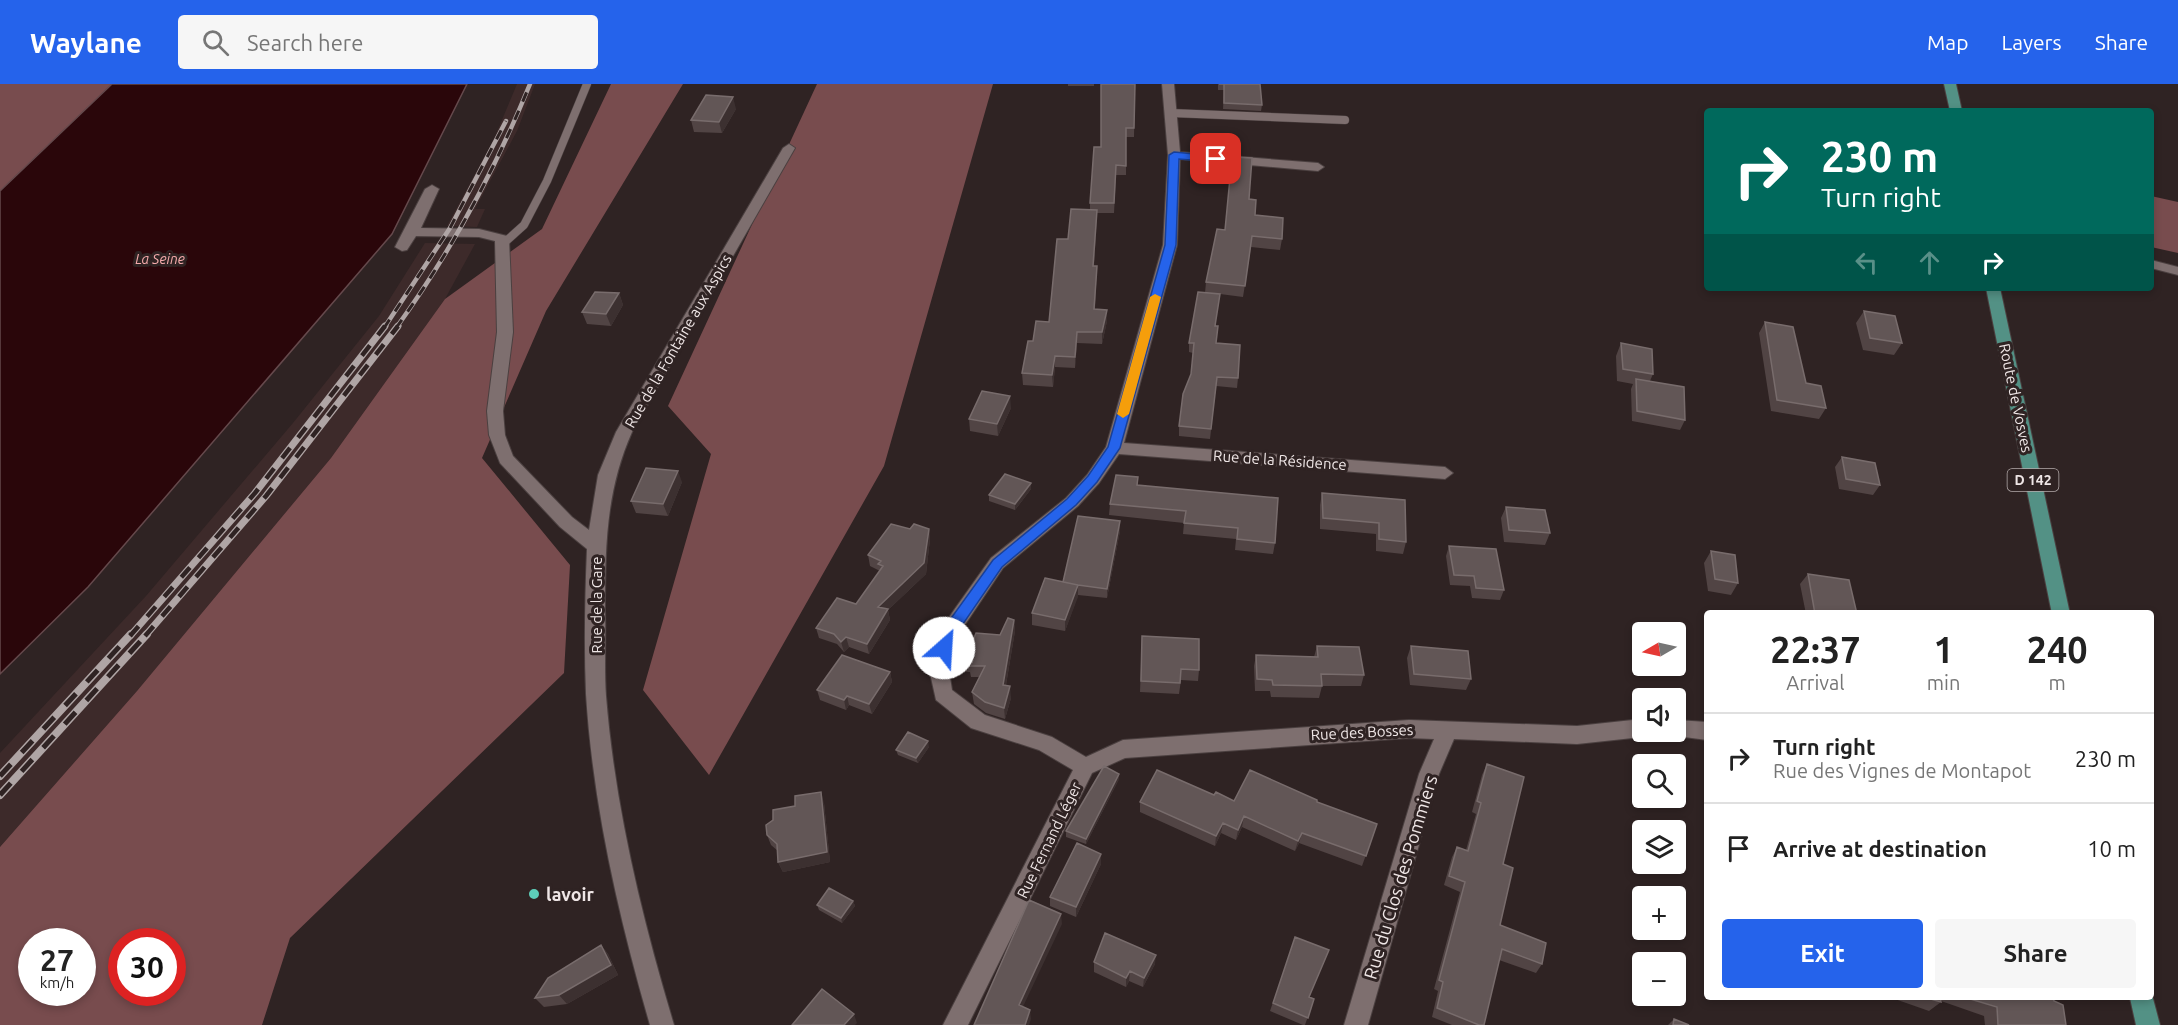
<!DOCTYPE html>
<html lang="en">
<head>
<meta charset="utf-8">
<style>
	body { margin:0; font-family:Ubuntu,sans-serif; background:#f6f6f6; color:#222; height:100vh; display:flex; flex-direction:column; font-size:22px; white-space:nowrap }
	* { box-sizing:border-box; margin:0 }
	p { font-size:20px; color:#767676 }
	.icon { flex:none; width:33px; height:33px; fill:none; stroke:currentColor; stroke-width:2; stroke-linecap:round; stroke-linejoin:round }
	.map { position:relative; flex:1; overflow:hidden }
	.details { position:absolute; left:1704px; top:526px; width:450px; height:390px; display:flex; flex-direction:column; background:#fff; border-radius:6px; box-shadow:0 3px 9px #0003 }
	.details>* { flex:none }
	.top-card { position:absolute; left:1704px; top:24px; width:450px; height:183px; border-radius:6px; box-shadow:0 3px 9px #0003; background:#00695c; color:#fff; overflow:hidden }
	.needle { width:39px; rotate:261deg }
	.controls { position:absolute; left:1632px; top:538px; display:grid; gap:12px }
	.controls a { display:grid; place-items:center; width:54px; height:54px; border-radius:6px; background:#fff; box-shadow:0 3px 9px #0003; font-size:30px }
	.speed { position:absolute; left:18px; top:844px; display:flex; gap:12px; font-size:30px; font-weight:700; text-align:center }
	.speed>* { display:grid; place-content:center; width:78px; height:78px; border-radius:50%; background:#fff; box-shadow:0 3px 9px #0003; line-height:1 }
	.speed small { font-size:15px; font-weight:400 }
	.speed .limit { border:9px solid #d22; background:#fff; color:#111 }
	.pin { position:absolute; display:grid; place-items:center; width:51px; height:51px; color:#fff; margin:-26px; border-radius:12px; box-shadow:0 3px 9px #0006 }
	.me { position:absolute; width:66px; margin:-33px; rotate:26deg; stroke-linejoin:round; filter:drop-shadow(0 0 4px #0008) }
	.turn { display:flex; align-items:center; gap:21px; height:126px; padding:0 18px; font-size:27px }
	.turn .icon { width:78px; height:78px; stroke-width:2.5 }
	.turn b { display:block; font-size:42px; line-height:51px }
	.lanes { display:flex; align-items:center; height:57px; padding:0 18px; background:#0003; justify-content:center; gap:30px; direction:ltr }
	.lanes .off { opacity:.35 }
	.eta { display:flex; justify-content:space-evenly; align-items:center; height:102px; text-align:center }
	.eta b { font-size:36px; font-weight:700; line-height:42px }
	.action { display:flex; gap:12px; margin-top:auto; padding:12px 18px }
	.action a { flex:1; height:69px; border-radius:6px; background:#2563eb; color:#fff; font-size:24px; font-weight:700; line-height:69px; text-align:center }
	.action a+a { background:#f6f6f6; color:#222 }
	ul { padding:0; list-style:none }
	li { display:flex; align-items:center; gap:18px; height:90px; padding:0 18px; border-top:2px solid #e0e0e0 }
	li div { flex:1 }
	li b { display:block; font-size:22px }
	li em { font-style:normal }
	header { display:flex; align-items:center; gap:36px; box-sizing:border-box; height:84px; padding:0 30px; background:#2563eb; color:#fff }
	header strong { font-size:28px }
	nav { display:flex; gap:33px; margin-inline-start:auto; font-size:21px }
	.search { width:420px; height:54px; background:#f6f6f6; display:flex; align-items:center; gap:15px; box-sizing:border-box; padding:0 21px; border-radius:6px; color:#767676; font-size:22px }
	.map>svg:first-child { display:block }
	.built { fill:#3d2a2a }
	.forest { fill:#784c4e; fill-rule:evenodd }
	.water { fill:#2a060a; stroke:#65494c; stroke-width:1.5 }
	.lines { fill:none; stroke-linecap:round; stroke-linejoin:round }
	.lane-casing { stroke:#4b4040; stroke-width:9 }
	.street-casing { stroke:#4b4040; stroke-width:2 }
	.primary-casing { stroke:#4b4040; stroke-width:2 }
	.lane { stroke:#7e6f6f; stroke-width:8 }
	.street { fill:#7e6f6f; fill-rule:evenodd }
	.primary { fill:#539185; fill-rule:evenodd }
	.rail-far2-casing { stroke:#afa5a5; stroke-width:4.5 }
	.rail-far1-casing { stroke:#afa5a5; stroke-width:7 }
	.rail-casing { stroke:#afa5a5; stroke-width:8 }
	.rail-far2 { stroke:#2f2323; stroke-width:3; stroke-dasharray:10; stroke-linecap:butt }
	.rail-far1 { stroke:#2f2323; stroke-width:4.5; stroke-dasharray:13; stroke-linecap:butt }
	.rail { stroke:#2f2323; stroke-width:5; stroke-dasharray:16; stroke-linecap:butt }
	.wall { fill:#514444 }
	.shaded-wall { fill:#3c3030 }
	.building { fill:#625656; stroke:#786c6c; stroke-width:1.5 }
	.route { fill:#2563eb; stroke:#184099; stroke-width:1.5 }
	.slow { fill:#f59e0b }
	.poi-dot { fill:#5dceb9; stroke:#2f2323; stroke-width:2 }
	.labels { text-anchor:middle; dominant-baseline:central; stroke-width:6; stroke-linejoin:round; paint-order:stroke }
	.far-water-label { font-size:14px; font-style:italic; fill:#f6abac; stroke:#2f2323 }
	.shield { fill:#2f2323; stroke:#b5acac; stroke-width:1.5 }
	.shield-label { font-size:14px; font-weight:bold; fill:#efe6e6 }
	.street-label { font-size:15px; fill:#efe6e6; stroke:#2f2323 }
	.near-street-label { font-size:18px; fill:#efe6e6; stroke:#2f2323 }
	.near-poi-label { font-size:18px; font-weight:bold; fill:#efe6e6; stroke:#2f2323; text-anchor:start }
</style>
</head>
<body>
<header>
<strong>Waylane</strong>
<div class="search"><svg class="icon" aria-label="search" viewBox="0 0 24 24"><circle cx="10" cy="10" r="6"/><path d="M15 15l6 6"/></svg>Search here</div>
<nav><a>Map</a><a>Layers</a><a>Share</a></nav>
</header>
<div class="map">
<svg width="2178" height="941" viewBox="0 0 2178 941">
	<rect width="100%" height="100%" fill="#2f2323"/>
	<!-- built -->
	<path class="built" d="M517 0H535L517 47 475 125H485L477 143 447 142 494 55Z
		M425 159 475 160 445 215 331 374 137 607 0 763V669L146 512 293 339 379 232Z"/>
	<!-- forest -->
	<path class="forest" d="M0 0H112L0 107Z
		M611 0H683L546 227 482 374 570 481 564 589 290 854 262 941H0V763L137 607 331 374 445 215 542 145ZM32 858H82V909H32ZM122 858H172V909H122Z
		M817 0H993L884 382 709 691 643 606 711 370 668 322Z
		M2151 112 2178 118V169L2151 163Z"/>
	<!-- water -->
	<path class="water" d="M112 0H467L392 150 88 503 0 590V107Z"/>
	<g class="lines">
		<defs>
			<path id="lane" d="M1171 29 1345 36
				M504 159 524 141 547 97 587 0"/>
			<path id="street" d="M1162 0H1174L1180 68 1318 79 1324 83 1318 87 1180 75 1177 161 1124 359 1445 383 1453 389 1445 395 1119 370 1099 399 1078 422 1003 484 958 551 948 580 952 606 985 631 1052 653 1086 673 1123 656 1409 636 1577 642 1642 635V648H1650L1642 653 1577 660 1454 655 1439 690 1368 941H1344L1419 690 1434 655 1409 654 1125 674 1092 689 968 941H943L1073 686 1039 666 971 644 936 616 928 580 942 543 991 474 1066 414 1087 391 1106 363 1163 161 1168 71Z
				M789 60 795 64 632 348C606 406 605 463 605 526 606 555 604 583 606 612 615 724 642 834 674 941H650C619 834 593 722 586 610 584 562 585 513 587 465L560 443 500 379 489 351 487 327 497 248 495 157 479 153 416 152 407 166 402 167 395 163 425 105 432 101 439 105 421 144 479 145 507 152 509 155 513 248 503 327 505 351 513 372 572 433 589 446 598 391 616 348 783 64Z
				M2151 176 2178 183V191L2151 184Z
				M1676 636 1707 638V656L1669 651 1667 648H1676Z"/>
			<path id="primary" d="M1944 0H1956L1962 27H1950Z
				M1986 204H2000L2070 530H2052Z
				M2151 907 2160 941H2136L2130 914H2151Z"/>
		</defs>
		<!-- lane casing -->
		<use href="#lane" class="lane-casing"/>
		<!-- street casing -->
		<use href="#street" class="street-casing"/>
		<!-- primary casing -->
		<use href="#primary" class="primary-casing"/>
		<!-- lane -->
		<use href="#lane" class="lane"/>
		<!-- street -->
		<use href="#street" class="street"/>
		<!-- primary -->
		<use href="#primary" class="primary"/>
		<defs>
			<path id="rail-far2" d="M384 244 450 144 506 37
				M396 244C451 168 495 86 530 0"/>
			<path id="rail-far1" d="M130 552 255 409 385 242
				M145 552 266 412 398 242"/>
			<path id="rail" d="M0 692 131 550
				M0 711 147 550"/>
		</defs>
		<!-- rail-far2 casing -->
		<use href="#rail-far2" class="rail-far2-casing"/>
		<!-- rail-far1 casing -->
		<use href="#rail-far1" class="rail-far1-casing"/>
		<!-- rail casing -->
		<use href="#rail" class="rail-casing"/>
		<!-- rail-far2 -->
		<use href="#rail-far2" class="rail-far2"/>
		<!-- rail-far1 -->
		<use href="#rail-far1" class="rail-far1"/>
		<!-- rail -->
		<use href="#rail" class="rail"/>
	</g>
	<!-- wall -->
	<path class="wall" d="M1068 0H1094V2H1068Z
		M1135 0 1134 53H1126V91H1116L1114 129H1097L1094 182H1097L1095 225 1107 226V237L1102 260 1077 259 1075 284 1055 283 1053 303 1023 301 1022 289 1033 257 1049 238 1068 155 1090 126V119L1101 63Z
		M1218 0H1260L1262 21 1261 27 1223 25 1224 6H1218Z
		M736 25 722 49 694 48 691 36Z
		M1249 115 1255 131 1282 155 1280 166 1251 163 1243 213 1220 210 1215 242 1216 259 1238 294 1237 304 1216 302 1210 355 1179 352V342L1191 290 1193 269 1189 268V259L1205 209 1206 198 1225 146Z
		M619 209 623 221 611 242 587 240 582 228Z
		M1864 227 1902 259 1894 271 1863 266 1856 239Z
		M1765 238 1806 299 1826 324 1819 335 1771 327 1759 249Z
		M1621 259 1653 290 1650 297 1685 336 1680 346 1632 337 1631 305 1633 300 1617 297 1616 272Z
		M1011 324 998 352 970 347 969 335Z
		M1842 373 1880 401 1873 411 1839 405 1835 383Z
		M1138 393V401L1275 459 1273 470 1235 466 1236 455 1183 450 1184 439 1109 431 1110 420Z
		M682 398 668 432 636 429 631 417Z
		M1031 399V405L1015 426 989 417V411Z
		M1322 409 1405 416 1406 458 1403 470 1376 467V450L1320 445V421Z
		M1506 423 1550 449 1545 461 1504 458 1501 434Z
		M910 445H929L930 455 926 490 888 526 890 536 869 570 849 563 844 568 837 560 819 554 816 544 856 520 880 487 870 482 868 471Z
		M1120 447 1107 514 1078 511 1065 547 1032 541V529L1063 498Z
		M1449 462 1504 506 1500 516 1472 514 1470 502 1450 501 1446 472Z
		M1711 467 1738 499 1731 511 1708 507 1704 479Z
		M1808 490 1857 530H1806L1800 500Z
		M1014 536 1015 547 1006 601 1011 614 1005 635 986 629 974 620 972 608 980 593H971L970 588 952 587 950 575 1000 551Z
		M1142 552 1199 586 1198 597 1181 596 1179 610 1140 608Z
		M1317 562 1364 591 1361 602H1322L1319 614 1271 613 1270 607H1255L1254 582 1256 571 1314 573Z
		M1411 562 1471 595 1466 606 1410 601 1407 574Z
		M890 588 892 598 872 630 849 621 846 626 820 616 817 606Z
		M929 663 918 679 898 671 896 666Z
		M1487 680 1503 780 1500 841 1542 880 1536 889 1499 876 1484 941H1452L1432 933 1438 907 1434 905 1460 808 1444 801 1452 773 1457 763 1466 766 1476 730 1472 728 1482 691Z
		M1119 695 1086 760 1066 753V747Z
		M1214 711 1234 717 1317 718 1377 740 1362 782 1299 759 1295 767 1242 743 1236 756 1221 749 1215 762 1140 728V718Z
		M824 719 830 778 783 788 778 778V767L771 761 767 751 773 736Z
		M1101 770V780L1076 833 1050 822V813Z
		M853 817 855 822 842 839 819 826 817 821Z
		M1295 853 1309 913 1314 915 1305 941H1303L1270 927Z
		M601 861 608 870 618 891 567 920 544 923 535 914Z
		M1094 878 1155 880 1143 903 1129 897 1126 903 1094 888Z
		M1892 914H2053L2054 917 2066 941H1985L1984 932 1941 917V918L1929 927Z
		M1674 935 1689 941H1668Z"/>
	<!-- shaded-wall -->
	<path class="shaded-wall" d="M733 13 736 25 722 49 719 38Z
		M1097 126V137L1093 193V182Z
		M619 209 623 221 611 242 606 230Z
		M1107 226V237L1102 260V248Z
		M1077 248V259L1075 284V273Z
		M1055 272V283L1053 303 1052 291Z
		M1010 312 1011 324 998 352 997 340Z
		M678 387 682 398 668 432 663 420Z
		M1031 399V405L1015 426V420Z
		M1120 437V447L1107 514V505Z
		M929 445 930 455 926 490 888 526 890 536 869 570 867 560 878 523Z
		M1078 501V513L1065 547V536Z
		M1014 536 1015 547 1004 612 1003 601Z
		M846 553 849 563 844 568 841 558Z
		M890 588 892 598 872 630 869 620Z
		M1010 602 1011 614 1005 635 1004 624Z
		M847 612 849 621 846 626 844 616Z
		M928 657 929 663 918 679 916 674Z
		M1119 690V695L1086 760V755Z
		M821 708 824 719 830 778 783 788 778 778Z
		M1244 732 1242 743 1236 756 1238 746Z
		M1223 739 1221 749 1215 762 1216 752Z
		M1302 749 1299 759 1295 767 1298 757Z
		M1101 770V780L1076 833V823Z
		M853 817 855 822 842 839 841 834Z
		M1061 830 1062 840 1020 929 1019 921Z
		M601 861 608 870 618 891 567 920 559 911Z
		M1156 871 1155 880 1143 903 1144 894Z
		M1130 887 1129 897 1126 903V894Z
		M1030 926 1031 935 1029 941H1025Z
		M854 930 857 939 855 941H844Z"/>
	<!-- building -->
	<path class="building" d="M1101 0H1135L1134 44H1126V82L1116 81 1114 119H1090L1094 63H1101Z
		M1219 0H1260L1262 21 1224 19V0Z
		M706 11 733 13 719 38 691 36Z
		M1232 73 1252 74 1249 115 1256 116 1255 131 1283 134 1282 155 1252 152 1245 202 1206 198 1217 145 1225 146Z
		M1071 125 1097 126 1093 182H1097L1094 225 1107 226 1102 248H1077L1075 273 1055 272 1052 291 1022 289 1028 257H1033L1036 237 1049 238 1057 155H1068Z
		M595 208 619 209 606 230 582 228Z
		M1198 208 1220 210 1215 242H1218L1216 259 1240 261 1238 294 1217 293 1211 345 1179 342 1183 310 1191 290 1194 259H1189Z
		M1864 227 1895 232 1902 259 1870 254Z
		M1765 238 1793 243 1806 299 1821 302 1826 324 1777 316Z
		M1621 259 1652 265 1653 290 1623 285Z
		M1636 295 1684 303 1685 336 1637 327Z
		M982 307 1010 312 997 340 969 335Z
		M1842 373 1875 379 1880 401 1846 395Z
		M646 384 678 387 663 420 631 417Z
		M1005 390 1031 399 1015 420 989 411Z
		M1116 391 1138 393 1137 401 1278 414 1275 459 1237 455 1238 444 1184 439 1186 427 1110 420Z
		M1322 409 1405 416 1406 458 1379 455V439L1323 434Z
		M1506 423 1545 426 1550 449 1509 446Z
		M1078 432 1120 437 1107 505 1078 501 1063 498Z
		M891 440 910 445 914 440 929 445 924 479 878 523 888 525 867 560 846 553 841 558 834 550 816 544 837 514 856 520 883 482 878 480 881 477 868 471Z
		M1449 462 1496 465 1504 506 1476 504 1474 492 1454 491Z
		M1711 467 1735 471 1738 499 1715 495Z
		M1808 490 1849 496 1857 530H1815Z
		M1045 494 1078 501 1065 536 1032 529Z
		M1008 534 1014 536 1003 601 1010 602 1004 624 985 618 972 608 985 582H969L970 577 950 575 956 553 974 554 976 549 1000 551Z
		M1142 552 1199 555V586L1181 585 1180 599 1141 597Z
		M1317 562 1359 563 1364 591 1321 590 1322 602 1273 601 1272 596 1257 595 1256 571 1318 573Z
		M1411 562 1468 567 1471 595 1414 590Z
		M842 571 890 588 869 620 847 612 844 616 817 606Z
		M908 648 928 657 916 674 896 666Z
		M1487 680 1524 693 1503 780 1513 784 1500 841 1546 859 1542 880 1502 865 1484 941H1479L1437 924 1443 898 1439 896 1465 798 1449 792 1457 763 1468 767 1481 719 1477 717Z
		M1104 682 1119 690 1086 755 1066 747Z
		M1157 686 1214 711 1216 708 1234 717 1250 686 1317 716V718L1377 740 1366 772 1302 749 1298 757 1244 732 1238 746 1223 739 1216 752 1140 718Z
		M821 708 827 768 778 778 777 760 767 751 766 741 773 736V726L795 722V712Z
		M1077 759 1101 770 1076 823 1050 813Z
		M829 804 853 817 841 834 817 821Z
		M1029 816 1061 830 1019 921 1030 926 1025 941H974Z
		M1105 849 1156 871 1144 894 1130 887 1126 894 1094 878Z
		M1295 853 1329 866 1309 913 1314 915 1308 934 1273 919Z
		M601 861 611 881 559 911 535 914 548 894Z
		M822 905 854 930 844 941H792Z
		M1927 914H1940L1941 918Z
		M1967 914H2053L2054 917 2063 921 2066 941H1998L1997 923Z
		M1674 935 1689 941H1673Z"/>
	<!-- route -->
	<path class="route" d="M1174 68 1216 72 1220 75 1216 78 1179 75 1176 161 1120 364 1097 398 1076 421 1002 483 956 550 949 568H939L937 564 944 544 993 476 1067 415 1088 392 1108 363 1165 161 1169 71Z"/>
	<!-- slow -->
	<path class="slow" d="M1155 210 1161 213 1129 330 1123 334 1117 330 1150 213Z"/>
	<!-- markers -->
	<circle class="poi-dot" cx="534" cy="810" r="6"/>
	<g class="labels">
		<!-- far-water labels -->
		<g class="far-water-label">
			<text x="160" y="175">La Seine</text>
		</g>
		<!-- shield labels -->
		<rect class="shield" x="2007.5" y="385" width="51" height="22" rx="4.5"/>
		<g class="shield-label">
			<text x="2033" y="396">D 142</text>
		</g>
		<!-- street labels -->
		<g class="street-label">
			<text transform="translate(678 257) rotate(-60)">Rue de la Fontaine aux Aspics</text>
			<text transform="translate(2016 314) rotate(78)">Route de Vosves</text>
			<text transform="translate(1280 376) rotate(4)">Rue de la Résidence</text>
			<text transform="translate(596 521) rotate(-90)">Rue de la Gare</text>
			<text transform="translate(1362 648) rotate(-3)">Rue des Bosses</text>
			<text transform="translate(1049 756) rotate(-64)">Rue Fernand Léger</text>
		</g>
		<!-- near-street labels -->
		<g class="near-street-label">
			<text transform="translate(1400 793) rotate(-73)">Rue du Clos des Pommiers</text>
		</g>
		<!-- near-poi labels -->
		<g class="near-poi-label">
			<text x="546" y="810">lavoir</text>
		</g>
	</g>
</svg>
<div class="controls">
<a><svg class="needle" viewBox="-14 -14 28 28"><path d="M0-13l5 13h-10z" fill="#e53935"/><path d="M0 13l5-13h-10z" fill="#767676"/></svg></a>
<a><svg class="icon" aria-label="sound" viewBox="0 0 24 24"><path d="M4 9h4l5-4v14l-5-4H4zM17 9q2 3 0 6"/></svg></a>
<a><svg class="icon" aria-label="search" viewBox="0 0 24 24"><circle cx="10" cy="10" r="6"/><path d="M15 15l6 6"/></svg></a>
<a><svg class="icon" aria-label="layers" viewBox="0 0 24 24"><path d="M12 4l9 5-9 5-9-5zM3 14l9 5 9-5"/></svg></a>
<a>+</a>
<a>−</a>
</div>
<div class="speed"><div>27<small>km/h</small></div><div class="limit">30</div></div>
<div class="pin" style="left:1216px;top:75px;background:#d93025"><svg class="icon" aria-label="arrive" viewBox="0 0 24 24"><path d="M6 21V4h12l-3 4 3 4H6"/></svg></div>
<svg class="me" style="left:944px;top:564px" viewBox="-20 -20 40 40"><circle r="19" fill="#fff"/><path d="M0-13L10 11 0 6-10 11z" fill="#2563eb"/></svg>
<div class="top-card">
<div class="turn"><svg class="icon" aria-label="right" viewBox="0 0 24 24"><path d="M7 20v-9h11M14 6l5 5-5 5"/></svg><div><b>230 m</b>Turn right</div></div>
<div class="lanes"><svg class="icon off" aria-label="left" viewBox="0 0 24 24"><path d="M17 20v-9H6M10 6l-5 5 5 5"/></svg><svg class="icon off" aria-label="ahead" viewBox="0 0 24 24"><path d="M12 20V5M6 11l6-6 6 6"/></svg><svg class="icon" aria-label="right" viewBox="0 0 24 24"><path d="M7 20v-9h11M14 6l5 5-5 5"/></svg></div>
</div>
<section class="details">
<div class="eta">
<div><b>22:37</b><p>Arrival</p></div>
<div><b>1</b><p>min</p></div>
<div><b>240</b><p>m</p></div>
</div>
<ul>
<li><svg class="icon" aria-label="right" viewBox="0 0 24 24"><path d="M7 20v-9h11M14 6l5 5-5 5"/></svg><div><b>Turn right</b><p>Rue des Vignes de Montapot</p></div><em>230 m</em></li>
<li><svg class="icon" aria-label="arrive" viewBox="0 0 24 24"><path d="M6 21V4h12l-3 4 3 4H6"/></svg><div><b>Arrive at destination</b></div><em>10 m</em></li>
</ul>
<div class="action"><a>Exit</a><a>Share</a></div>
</section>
</div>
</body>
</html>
